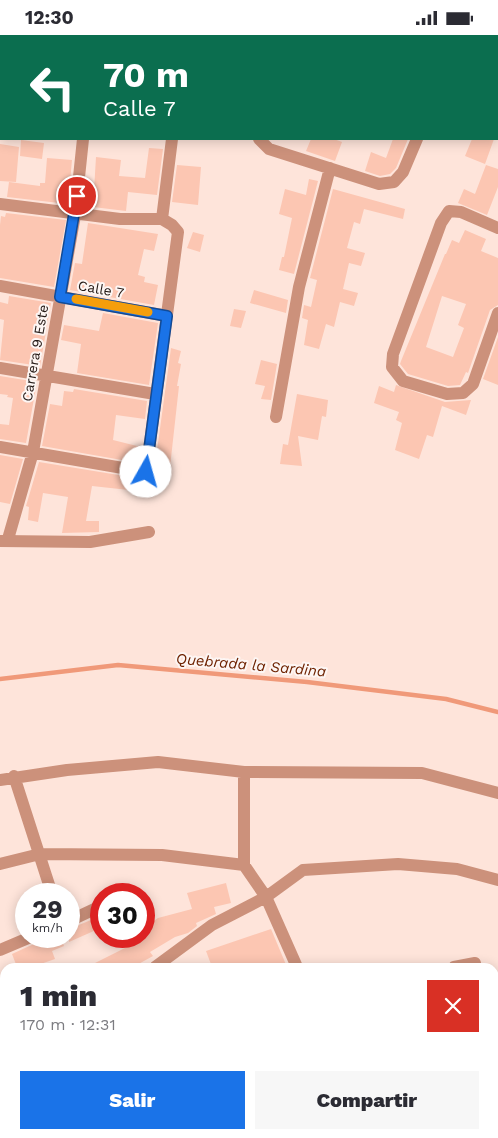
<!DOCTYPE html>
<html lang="es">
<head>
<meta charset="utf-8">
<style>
	body { margin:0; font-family:"Work Sans",sans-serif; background:#f7f7f7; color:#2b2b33; height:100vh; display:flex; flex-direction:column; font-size:19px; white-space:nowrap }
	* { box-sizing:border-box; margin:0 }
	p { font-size:16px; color:#7c7c81 }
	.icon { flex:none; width:28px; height:28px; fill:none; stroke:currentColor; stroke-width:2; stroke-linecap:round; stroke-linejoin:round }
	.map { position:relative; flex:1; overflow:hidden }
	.side { position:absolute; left:0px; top:928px; width:499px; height:176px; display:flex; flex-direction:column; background:#fff; border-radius:15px 15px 0 0; box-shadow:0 2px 12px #0003 }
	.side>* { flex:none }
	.top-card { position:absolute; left:0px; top:0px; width:499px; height:105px; box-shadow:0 2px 12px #0003; background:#0b6e4f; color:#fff; overflow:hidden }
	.speed { position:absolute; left:15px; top:848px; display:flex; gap:10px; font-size:25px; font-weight:700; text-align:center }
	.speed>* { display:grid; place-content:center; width:65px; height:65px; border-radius:50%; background:#fff; box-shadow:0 2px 12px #0003; line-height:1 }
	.speed small { font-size:12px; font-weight:400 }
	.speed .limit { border:8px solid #d22; background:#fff; color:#111 }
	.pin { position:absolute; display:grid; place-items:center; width:42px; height:42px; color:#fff; margin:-21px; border:2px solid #fff; border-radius:50%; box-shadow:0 1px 5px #0007 }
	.me { position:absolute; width:55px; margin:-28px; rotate:7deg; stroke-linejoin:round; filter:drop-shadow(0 0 4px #0008) }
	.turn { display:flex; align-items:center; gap:18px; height:105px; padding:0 20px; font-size:22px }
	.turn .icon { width:65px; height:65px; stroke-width:2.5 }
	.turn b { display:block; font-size:35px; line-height:42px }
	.round { display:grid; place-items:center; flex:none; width:52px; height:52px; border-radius:0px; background:#f7f7f7 }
	.headline { display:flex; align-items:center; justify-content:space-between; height:85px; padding:0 20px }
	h1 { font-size:30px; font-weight:800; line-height:38px }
	.action { display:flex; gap:10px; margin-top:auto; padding:10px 20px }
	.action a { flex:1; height:58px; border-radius:0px; background:#1a73e8; color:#fff; font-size:20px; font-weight:800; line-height:58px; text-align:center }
	.action a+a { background:#f7f7f7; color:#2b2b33 }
	.status { display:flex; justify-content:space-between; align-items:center; height:35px; padding:0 25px; background:#fff; direction:ltr }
	.status svg { height:14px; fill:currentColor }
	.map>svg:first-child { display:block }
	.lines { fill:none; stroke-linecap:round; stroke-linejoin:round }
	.stream { stroke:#f09979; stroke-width:4.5 }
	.building { fill:#fcc6b2; fill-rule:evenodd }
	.minor { stroke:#cc917b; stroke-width:12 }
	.route-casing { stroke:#114b97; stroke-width:12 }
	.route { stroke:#1a73e8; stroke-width:9 }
	.slow { stroke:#f59e0b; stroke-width:9 }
	.labels { text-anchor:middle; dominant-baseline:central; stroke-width:4; stroke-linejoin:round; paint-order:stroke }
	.street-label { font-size:14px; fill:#251a16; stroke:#fdf6f4 }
	.water-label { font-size:15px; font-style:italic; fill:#6e2200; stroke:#fdf6f4 }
</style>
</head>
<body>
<div class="status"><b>12:30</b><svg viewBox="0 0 49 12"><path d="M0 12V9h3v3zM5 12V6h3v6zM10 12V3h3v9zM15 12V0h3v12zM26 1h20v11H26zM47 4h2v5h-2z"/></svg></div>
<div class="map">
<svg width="498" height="1103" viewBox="0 0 498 1103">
	<rect width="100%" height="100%" fill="#fee4da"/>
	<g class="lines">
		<!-- stream -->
		<path class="stream" d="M0 644 118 630 307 647 446 664 498 677"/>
	</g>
	<!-- building -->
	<path class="building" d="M311 104H334L342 107 335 126 306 116Z
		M393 104H408L396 133 390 139 380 141 365 136 371 117 386 123Z
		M472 104H494L485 129 465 121Z
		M21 105 44 108 42 124 20 121Z
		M0 109 19 112 16 147 0 146Z
		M149 113 163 114 157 160 128 157 126 176 93 172 96 122 121 125 119 141 145 143Z
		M47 123 72 125 68 169 7 162 9 147 40 151V148H45Z
		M177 130 201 132 198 170 172 167Z
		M486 130 498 134V152L487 180 458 168 464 154 475 159Z
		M309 144 318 146 294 239 279 235 282 222H284L292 183 279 179 285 154 306 160Z
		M333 154 405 174 403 184 364 174 360 189 354 187 347 213 365 218 361 231 349 228 343 254 358 258 354 271 340 267 334 292 326 289 319 314 304 310 308 285 302 283 304 270 311 272 317 245 310 243Z
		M6 178 66 185 54 252 0 243V190L1 181 5 182Z
		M88 188 158 199 154 216 144 214 138 240 145 242 144 247 158 250 154 270 70 255 75 228 82 229Z
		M465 195 486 204 481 216 498 223V270L490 275 468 338 466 337 460 350 448 351 408 339 400 329 401 326 445 219H446L452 205 459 208ZM442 261 466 269 458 290 464 293 453 322 426 312Z
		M193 197 204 200 200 217 187 213Z
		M254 255 288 265 286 278 250 268Z
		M9 261 51 268 40 331 0 325 4 285 0 284V267L8 269Z
		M234 274 246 276 241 293 230 291Z
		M103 278 158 288 149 350 77 338 81 309 61 305 64 290 99 296Z
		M498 302V350L483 344Z
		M171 313 181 316 178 328 181 329 177 351H179L170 432 155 430Z
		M261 325 277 329 271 365 261 364 265 351 255 349Z
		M0 341 37 347 26 408 0 404V389L9 390 13 363 7 362 8 360 0 359Z
		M396 350 445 367 471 365 466 380 442 371 433 402 427 400 419 424 395 415 402 388 396 385 399 377 374 368 379 351 394 357Z
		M74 354 147 366 145 384 116 380 113 405 141 412 139 428 42 411 50 369 62 371 64 356 73 357Z
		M297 359 328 365 326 382 322 381 318 405 298 401 302 431 280 429 283 409 288 410Z
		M0 420 23 424 10 469 0 467Z
		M39 427 149 445 147 457 92 451 86 486H99V497L62 498 68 462 43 458 38 487 28 485 29 472 26 471Z
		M226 848 231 868 214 872 216 879 196 888 197 891 188 898 175 902 150 917 153 921 133 932H87L129 911 123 901H144V893L158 883 192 874 187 858Z
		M91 885 96 895 69 907V894Z
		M271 894 287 932H212L206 916Z
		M46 901H60L64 911 52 916 55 924 32 932H17L12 919 36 908Z"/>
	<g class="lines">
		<!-- minor -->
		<path class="minor" d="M266 0 269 1
			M438 0 441 1
			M91 1V0
			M208 1V0
			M468 1 469 0
			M0 11H1
			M0 94H1
			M259 104 269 114 379 149 394 147 403 137 417 104
			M0 169 120 184H162
			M162 184 172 104
			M498 193 461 177 449 176 441 188 393 319 392 332 403 346 447 359 463 358 473 349 498 278
			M0 251 167 281
			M0 333 155 359
			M276 382 299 252 330 133
			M0 412 146 437 178 197 172 190 162 184
			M8 504 33 417 75 180 83 104
			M0 506 90 507 149 497
			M244 737V830L266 862 297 932
			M14 741 52 859
			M0 745 67 735 158 727 244 737 422 738 498 758
			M0 829 40 819 162 820 244 830
			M130 859 132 858
			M69 886 101 871
			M0 915 33 901
			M155 932 212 890 266 862 303 835 398 829 457 834 498 845
			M454 932 475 928
			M494 973H498
			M494 1054 498 1053
			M0 1077H5
			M494 1084 498 1096
			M159 1103 168 1099
			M337 1103 345 1099"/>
	</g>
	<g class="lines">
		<defs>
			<path id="route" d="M77 161 60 262 167 281 146 437"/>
		</defs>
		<!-- route casing -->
		<use href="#route" class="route-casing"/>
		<!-- route -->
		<use href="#route" class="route"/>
		<!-- slow -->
		<path class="slow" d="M76 264 148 277"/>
	</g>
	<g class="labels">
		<!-- street labels -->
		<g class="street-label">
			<text transform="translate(101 254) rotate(10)">Calle 7</text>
			<text transform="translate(35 318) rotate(-80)">Carrera 9 Este</text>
		</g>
		<!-- water labels -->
		<g class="water-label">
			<text transform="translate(251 630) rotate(5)">Quebrada la Sardina</text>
		</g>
	</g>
</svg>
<div class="speed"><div>29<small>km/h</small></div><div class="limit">30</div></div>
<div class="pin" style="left:77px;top:161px;background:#d93025"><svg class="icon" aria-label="arrive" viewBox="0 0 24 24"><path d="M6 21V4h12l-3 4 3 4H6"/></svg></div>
<svg class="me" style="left:146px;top:437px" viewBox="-20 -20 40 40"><circle r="19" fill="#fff"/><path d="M0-13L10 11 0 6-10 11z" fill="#1a73e8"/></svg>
<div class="top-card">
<div class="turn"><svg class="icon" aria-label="left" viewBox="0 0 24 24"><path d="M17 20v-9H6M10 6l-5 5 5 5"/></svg><div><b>70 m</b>Calle 7</div></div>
</div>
<section class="side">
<div class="headline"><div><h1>1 min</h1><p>170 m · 12:31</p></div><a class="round" style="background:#d93025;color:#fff"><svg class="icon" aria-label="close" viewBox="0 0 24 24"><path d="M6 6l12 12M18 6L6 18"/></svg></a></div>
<div class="action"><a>Salir</a><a>Compartir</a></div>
</section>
</div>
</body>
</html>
